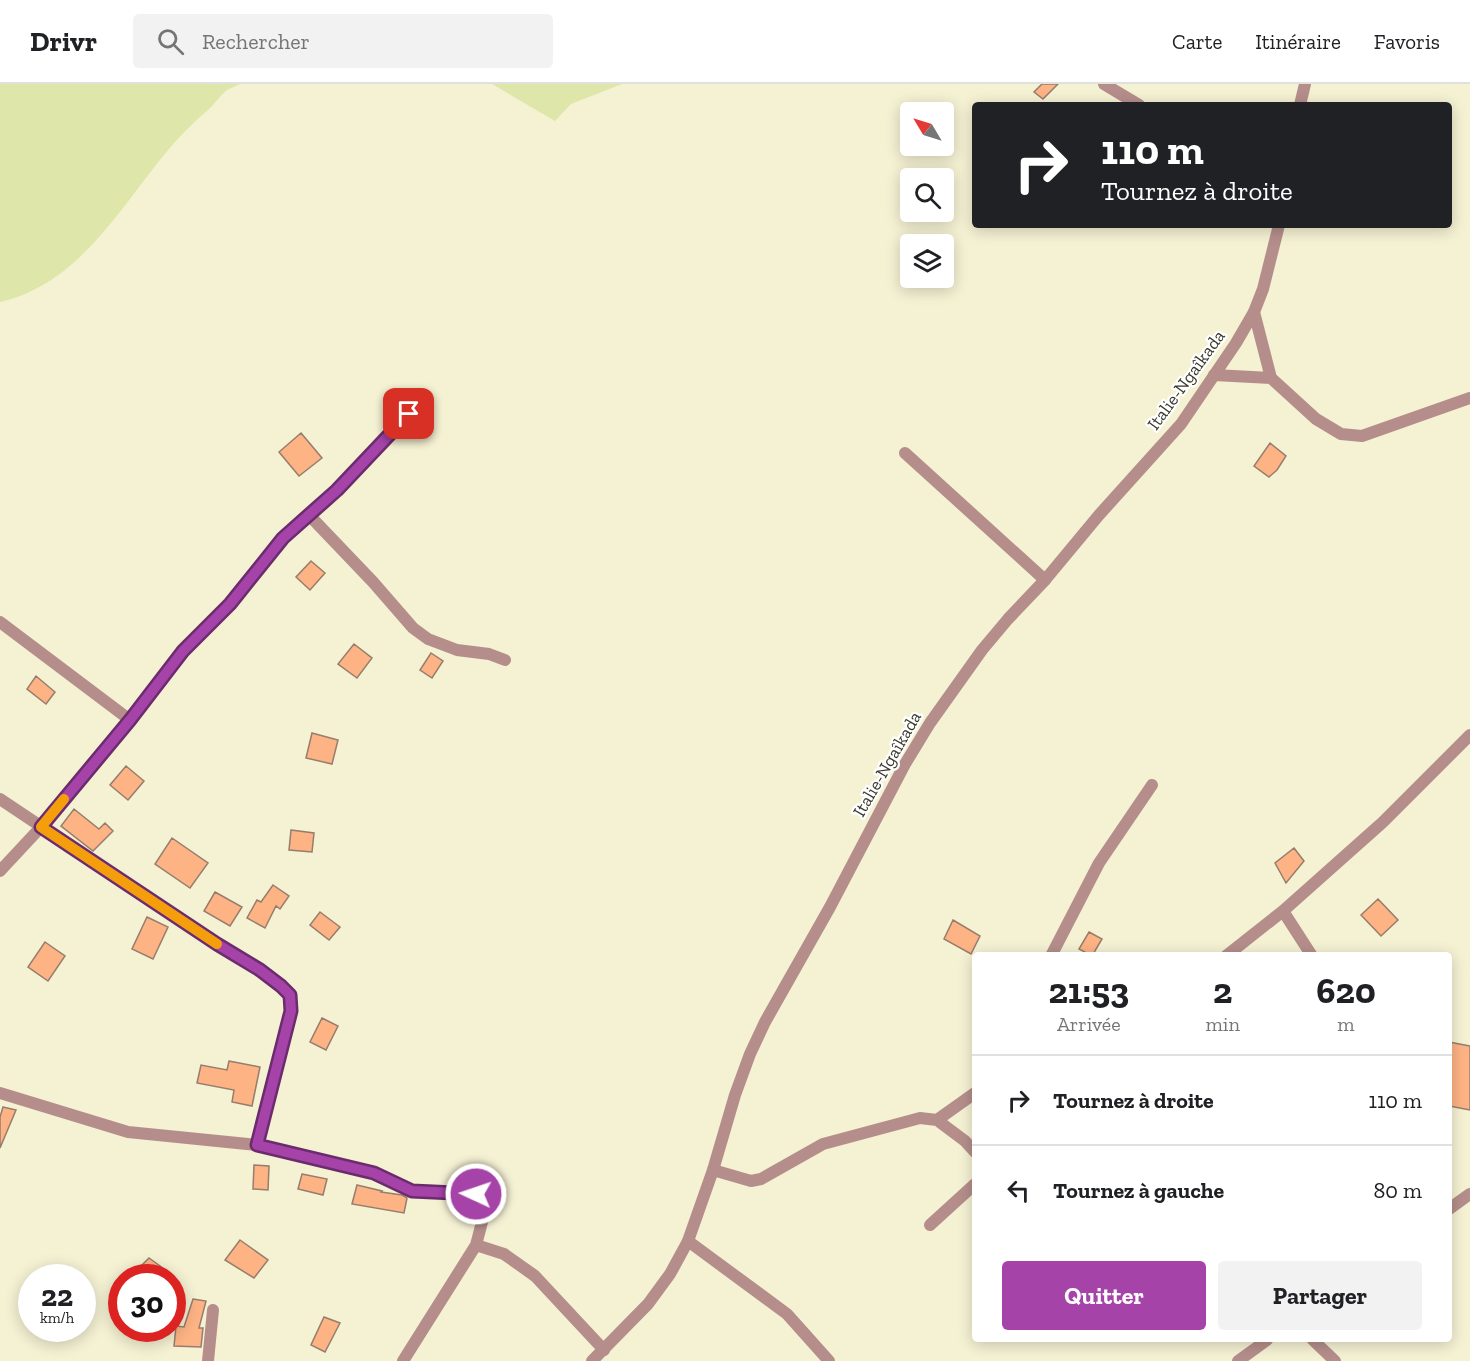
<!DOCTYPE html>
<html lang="fr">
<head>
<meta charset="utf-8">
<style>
	body { margin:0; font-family:"Zilla Slab",serif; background:#f2f2f2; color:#202124; height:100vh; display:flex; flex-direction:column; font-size:22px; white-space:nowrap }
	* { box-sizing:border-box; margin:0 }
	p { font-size:20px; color:#757577 }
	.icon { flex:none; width:33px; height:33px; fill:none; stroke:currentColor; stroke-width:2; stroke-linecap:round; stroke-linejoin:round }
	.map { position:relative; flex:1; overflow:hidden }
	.drawer { position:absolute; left:972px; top:868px; width:480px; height:390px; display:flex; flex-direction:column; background:#fff; border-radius:6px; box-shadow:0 3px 15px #0003 }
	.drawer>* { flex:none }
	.hud { position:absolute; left:972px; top:18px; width:480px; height:126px; border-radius:6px; box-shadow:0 3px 15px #0003; background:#202124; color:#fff; overflow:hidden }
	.needle { width:39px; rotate:308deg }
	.buttons { position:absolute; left:900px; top:18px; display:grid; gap:12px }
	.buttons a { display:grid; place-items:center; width:54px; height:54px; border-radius:6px; background:#fff; box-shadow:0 3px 15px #0003; font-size:30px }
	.speed { position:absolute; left:18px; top:1180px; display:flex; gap:12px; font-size:30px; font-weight:700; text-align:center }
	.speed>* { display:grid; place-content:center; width:78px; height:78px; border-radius:50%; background:#fff; box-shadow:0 3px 15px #0003; line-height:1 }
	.speed small { font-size:15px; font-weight:400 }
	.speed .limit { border:9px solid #d22; background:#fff; color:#111 }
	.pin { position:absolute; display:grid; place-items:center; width:51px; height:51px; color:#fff; margin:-26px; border-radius:12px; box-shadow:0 3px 9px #0006 }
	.me { position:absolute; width:66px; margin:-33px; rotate:273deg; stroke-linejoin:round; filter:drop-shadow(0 0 4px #0008) }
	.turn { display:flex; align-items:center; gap:21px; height:126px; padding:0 30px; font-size:27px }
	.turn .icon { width:78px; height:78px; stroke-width:2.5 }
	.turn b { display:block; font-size:42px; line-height:51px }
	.eta { display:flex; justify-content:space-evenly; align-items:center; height:102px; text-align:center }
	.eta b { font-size:36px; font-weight:700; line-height:42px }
	.button { display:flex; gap:12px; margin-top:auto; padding:12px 30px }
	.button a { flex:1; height:69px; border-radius:6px; background:#a543a9; color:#fff; font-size:24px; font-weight:700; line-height:69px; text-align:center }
	.button a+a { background:#f2f2f2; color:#202124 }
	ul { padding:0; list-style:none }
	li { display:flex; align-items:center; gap:18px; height:90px; padding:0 30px; border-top:2px solid #e0e0e0 }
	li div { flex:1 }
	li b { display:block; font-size:22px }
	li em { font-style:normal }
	header { display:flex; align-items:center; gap:36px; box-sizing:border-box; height:84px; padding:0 30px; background:#fff; border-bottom:2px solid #e0e0e0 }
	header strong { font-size:28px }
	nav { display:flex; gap:33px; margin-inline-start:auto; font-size:21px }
	.search { width:420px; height:54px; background:#f2f2f2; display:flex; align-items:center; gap:15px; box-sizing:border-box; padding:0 21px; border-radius:6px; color:#757577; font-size:22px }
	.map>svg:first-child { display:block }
	.green { fill:#dee6a9 }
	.building { fill:#fdb384; stroke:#967d6d; stroke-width:1.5 }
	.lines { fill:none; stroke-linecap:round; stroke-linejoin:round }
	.minor { stroke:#b58e8b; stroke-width:12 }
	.tertiary { stroke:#b58e8b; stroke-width:12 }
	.route-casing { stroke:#6b2c6e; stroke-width:15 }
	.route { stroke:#a543a9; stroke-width:10 }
	.slow { stroke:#f59e0b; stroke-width:10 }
	.labels { text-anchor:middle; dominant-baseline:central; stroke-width:4.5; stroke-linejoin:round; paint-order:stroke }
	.street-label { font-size:18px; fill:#39382c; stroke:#fff }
</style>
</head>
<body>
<header>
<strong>Drivr</strong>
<div class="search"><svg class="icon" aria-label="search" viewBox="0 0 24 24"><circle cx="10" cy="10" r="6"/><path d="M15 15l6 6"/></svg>Rechercher</div>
<nav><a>Carte</a><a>Itinéraire</a><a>Favoris</a></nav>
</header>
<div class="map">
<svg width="1470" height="1277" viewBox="0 0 1470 1277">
	<rect width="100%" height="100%" fill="#f5f1d3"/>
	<!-- green -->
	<path class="green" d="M0 0H240C236 2 231 4 227 6 220 11 215 20 208 26 196 36 186 46 175 58 123 117 83 199 0 218Z
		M492 0H622L571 20 555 37Z"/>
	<!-- building -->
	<path class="building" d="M1042 0H1058L1043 15 1034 8Z
		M301 349 322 374 299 392 279 368Z
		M1270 359 1286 372 1277 386 1269 393 1254 382Z
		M311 477 325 489 310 506 296 493Z
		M354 560 372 574 357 594 338 580Z
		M431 569 443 577 432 594 420 586Z
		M36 592 55 608 46 620 27 605Z
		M312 649 338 656 332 680 306 674Z
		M126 682 144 697 128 716 110 701Z
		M74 725 99 745 105 739 113 747 93 767 61 742Z
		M291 746 314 749 312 768 289 766Z
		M172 754 208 779 190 804 155 780Z
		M1294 764 1304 777 1286 799 1275 779Z
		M273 801 289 812 280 825 276 822 265 844 247 834 257 816 261 818Z
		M215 808 242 823 230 842 204 827Z
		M1378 815 1398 836 1381 852 1361 831Z
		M320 828 340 843 329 856 310 841Z
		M147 833 168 843 153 875 132 865Z
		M953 836 980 852 971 870 944 855Z
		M1089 848 1102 855 1092 872 1079 865Z
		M45 858 65 872 48 897 28 883Z
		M322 934 338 942 326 966 310 958Z
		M1449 958 1470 962V1026L1449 1022Z
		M229 977 260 983 252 1022 232 1018 234 1006 197 999 201 981 227 986Z
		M3 1023 16 1026 0 1064V1033Z
		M254 1081 269 1082 268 1106 253 1105Z
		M302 1090 327 1095 323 1111 298 1105Z
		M357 1101 382 1107 381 1108 402 1111 407 1114 404 1129 352 1120Z
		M240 1156 268 1176 254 1194 225 1176Z
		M149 1174 167 1187 164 1194H160L140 1183Z
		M193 1215 206 1217 199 1244H203L201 1263 174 1262 176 1242 184 1243Z
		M324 1233 340 1239 325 1268 311 1261Z"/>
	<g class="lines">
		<!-- minor -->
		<path class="minor" d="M1104 0 1139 21
			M1254 228 1271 294 1316 335 1341 350 1362 352 1470 314
			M1214 291 1271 294
			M905 369 1045 496
			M309 431 373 498 413 544 428 555 457 566 489 570 505 576
			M0 538 130 636
			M0 715 217 860 260 886 281 902 290 911 291 927 257 1061
			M0 787 41 743 130 636 183 567 230 520 283 454 337 406 424 315
			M1283 827 1312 872
			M1051 872 1099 779 1152 701
			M1226 872 1283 827 1383 738 1470 651
			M0 1009 128 1048 257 1061 374 1089 412 1107 476 1111 483 1113 487 1119 476 1161 403 1277
			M937 1036 975 1009
			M713 1086 751 1097 761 1095 823 1060 920 1034 937 1036 965 1057 975 1068
			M1449 1125 1470 1110
			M930 1141 975 1100
			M688 1157 787 1230 829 1277
			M476 1161 504 1170 535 1192 604 1266
			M1313 1256 1335 1277
			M208 1277 213 1226
			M1238 1277 1267 1256"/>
		<!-- tertiary -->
		<path class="tertiary" d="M1300 21 1305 0
			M592 1277 648 1220 670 1190 688 1157 713 1086 735 1011 750 970 765 938 830 823 905 680 930 639 982 566 1008 535 1045 496 1099 431 1181 340 1236 259 1254 228 1263 205 1279 141"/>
	</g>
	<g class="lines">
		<defs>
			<path id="route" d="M409 330 337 406 283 454 230 520 183 567 130 636 41 743 217 860 260 886 281 902 290 911 291 927 257 1061 374 1089 412 1107 476 1110"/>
		</defs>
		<!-- route casing -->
		<use href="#route" class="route-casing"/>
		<!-- route -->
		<use href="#route" class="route"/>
		<!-- slow -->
		<path class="slow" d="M64 715 41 743 217 860"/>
	</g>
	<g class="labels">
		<!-- street labels -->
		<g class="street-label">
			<text transform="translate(1186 296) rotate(-54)">Italie-Ngaîkada</text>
			<text transform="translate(887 680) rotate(-60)">Italie-Ngaîkada</text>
		</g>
	</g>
</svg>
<div class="buttons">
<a><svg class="needle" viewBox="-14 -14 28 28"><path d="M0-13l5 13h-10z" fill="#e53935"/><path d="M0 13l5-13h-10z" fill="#757577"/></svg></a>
<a><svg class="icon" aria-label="search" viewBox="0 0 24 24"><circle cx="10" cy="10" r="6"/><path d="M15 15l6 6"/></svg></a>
<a><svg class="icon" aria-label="layers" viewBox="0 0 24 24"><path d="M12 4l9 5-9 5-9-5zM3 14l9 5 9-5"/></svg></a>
</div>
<div class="speed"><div>22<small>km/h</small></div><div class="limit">30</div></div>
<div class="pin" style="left:409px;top:330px;background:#d93025"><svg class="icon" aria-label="arrive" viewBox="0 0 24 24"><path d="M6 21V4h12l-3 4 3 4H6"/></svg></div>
<svg class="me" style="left:476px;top:1110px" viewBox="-20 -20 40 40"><circle r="17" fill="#a543a9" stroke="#fff" stroke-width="3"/><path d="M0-11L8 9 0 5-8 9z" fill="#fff"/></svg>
<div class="hud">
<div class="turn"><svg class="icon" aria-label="right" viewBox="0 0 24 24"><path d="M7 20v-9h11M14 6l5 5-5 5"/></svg><div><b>110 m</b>Tournez à droite</div></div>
</div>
<section class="drawer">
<div class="eta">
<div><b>21:53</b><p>Arrivée</p></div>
<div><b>2</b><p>min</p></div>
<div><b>620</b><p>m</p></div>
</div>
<ul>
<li><svg class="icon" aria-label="right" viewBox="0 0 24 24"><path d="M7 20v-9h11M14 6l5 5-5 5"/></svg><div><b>Tournez à droite</b></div><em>110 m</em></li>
<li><svg class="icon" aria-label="left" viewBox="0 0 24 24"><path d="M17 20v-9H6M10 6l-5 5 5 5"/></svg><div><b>Tournez à gauche</b></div><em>80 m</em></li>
</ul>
<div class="button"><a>Quitter</a><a>Partager</a></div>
</section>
</div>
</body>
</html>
